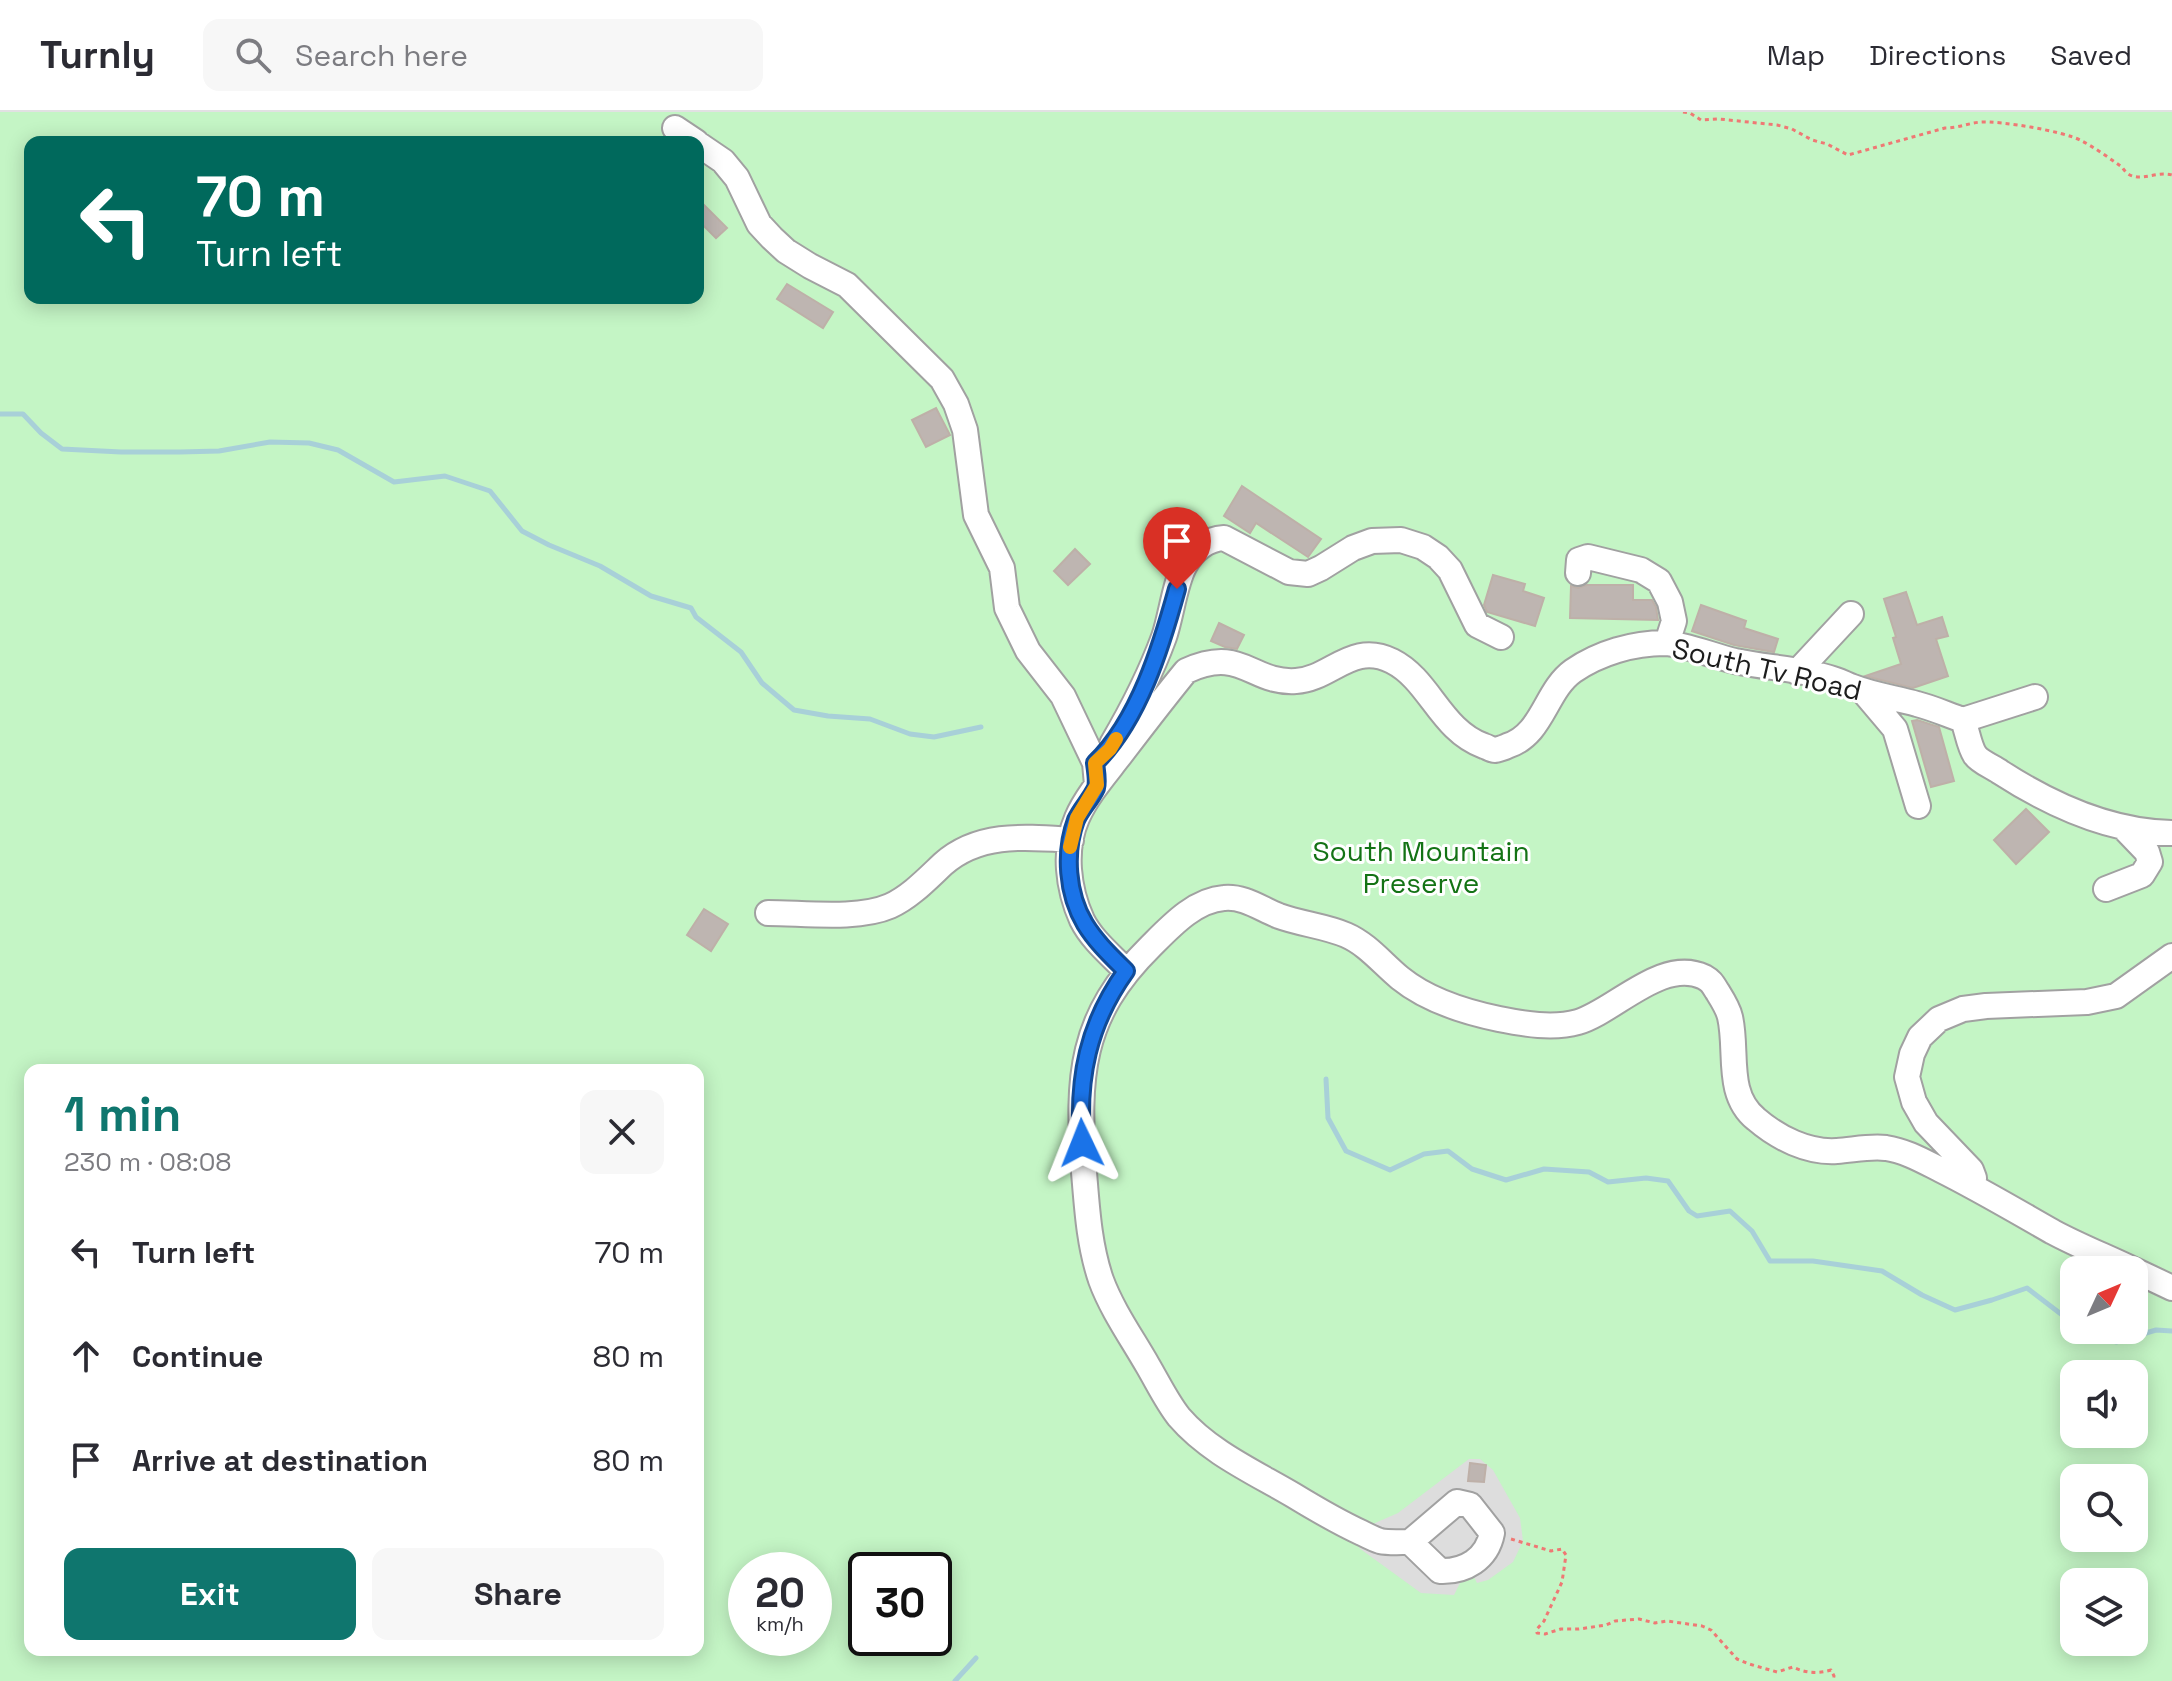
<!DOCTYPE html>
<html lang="en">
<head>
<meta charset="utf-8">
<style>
	body { margin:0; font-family:"Space Grotesk",sans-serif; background:#f7f7f7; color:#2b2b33; height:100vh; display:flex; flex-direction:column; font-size:30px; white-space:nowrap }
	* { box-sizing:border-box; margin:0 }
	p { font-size:26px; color:#7c7c81 }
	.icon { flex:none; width:44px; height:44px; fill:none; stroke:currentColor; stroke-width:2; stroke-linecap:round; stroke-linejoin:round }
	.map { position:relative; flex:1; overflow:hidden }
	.sheet { position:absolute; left:24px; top:952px; width:680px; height:592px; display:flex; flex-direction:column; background:#fff; border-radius:16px; box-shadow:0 4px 20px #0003 }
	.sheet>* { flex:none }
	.hud { position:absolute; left:24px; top:24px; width:680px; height:168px; border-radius:16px; box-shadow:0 4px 20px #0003; background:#00695c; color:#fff; overflow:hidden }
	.needle { width:52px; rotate:46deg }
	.buttons { position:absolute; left:2060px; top:1144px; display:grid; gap:16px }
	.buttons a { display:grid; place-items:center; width:88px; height:88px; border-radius:16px; background:#fff; box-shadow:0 4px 20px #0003; font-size:40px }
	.speed { position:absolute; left:728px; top:1440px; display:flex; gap:16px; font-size:40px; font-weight:700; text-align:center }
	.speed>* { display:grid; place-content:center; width:104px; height:104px; border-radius:50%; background:#fff; box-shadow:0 4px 20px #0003; line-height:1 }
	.speed small { font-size:20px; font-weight:400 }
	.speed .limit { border:4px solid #111; border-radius:12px; background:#fff; color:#111 }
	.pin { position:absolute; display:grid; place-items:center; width:68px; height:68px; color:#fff; margin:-82px -34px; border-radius:50% 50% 50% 0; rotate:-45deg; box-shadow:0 0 8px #0007 }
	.pin .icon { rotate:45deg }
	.me { position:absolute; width:88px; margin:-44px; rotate:358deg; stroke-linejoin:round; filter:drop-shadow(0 0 6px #0008) }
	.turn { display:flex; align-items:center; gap:28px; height:168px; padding:0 40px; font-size:36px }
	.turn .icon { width:104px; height:104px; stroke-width:2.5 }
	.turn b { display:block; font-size:56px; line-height:68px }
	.round { display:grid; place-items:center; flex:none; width:84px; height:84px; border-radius:16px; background:#f7f7f7 }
	.headline { display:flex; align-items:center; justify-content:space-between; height:136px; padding:0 40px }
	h1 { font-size:48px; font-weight:600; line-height:60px; color:#0f766e }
	.primary-button { display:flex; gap:16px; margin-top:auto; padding:16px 40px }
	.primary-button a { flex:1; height:92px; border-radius:16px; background:#0f766e; color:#fff; font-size:32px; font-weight:600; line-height:92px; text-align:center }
	.primary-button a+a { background:#f7f7f7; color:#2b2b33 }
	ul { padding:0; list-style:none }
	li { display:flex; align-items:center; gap:24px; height:104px; padding:0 40px }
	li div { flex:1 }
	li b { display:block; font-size:30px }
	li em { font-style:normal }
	header { display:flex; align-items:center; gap:48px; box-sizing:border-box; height:112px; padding:0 40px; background:#fff; border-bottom:2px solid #e1e1e2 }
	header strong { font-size:38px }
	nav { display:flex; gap:44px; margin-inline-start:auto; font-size:28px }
	.search { width:560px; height:72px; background:#f7f7f7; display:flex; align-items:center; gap:20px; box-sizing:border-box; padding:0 28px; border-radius:16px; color:#7c7c81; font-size:30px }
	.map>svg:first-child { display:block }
	.park { fill:#c4f5c5; fill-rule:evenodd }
	.parking { fill:#ddd }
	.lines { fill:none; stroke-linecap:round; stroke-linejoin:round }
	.stream { stroke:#a8d0d8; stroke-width:5 }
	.building { fill:#beb5b1; stroke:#beb0a8; stroke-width:2 }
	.minor-casing { stroke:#a1a1a1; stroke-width:28 }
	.path { stroke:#ef7874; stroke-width:3; stroke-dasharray:4 4; stroke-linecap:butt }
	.minor { stroke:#fff; stroke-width:24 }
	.route-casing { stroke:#114b97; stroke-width:20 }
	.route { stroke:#1a73e8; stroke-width:14 }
	.slow { stroke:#f59e0b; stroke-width:14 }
	.labels { text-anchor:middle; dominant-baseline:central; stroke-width:6; stroke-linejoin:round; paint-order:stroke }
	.street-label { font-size:28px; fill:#1d1d1d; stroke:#fff }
	.park-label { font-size:28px; fill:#147315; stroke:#fff }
</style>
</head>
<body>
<header>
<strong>Turnly</strong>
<div class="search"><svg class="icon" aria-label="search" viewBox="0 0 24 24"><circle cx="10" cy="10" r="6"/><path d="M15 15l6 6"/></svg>Search here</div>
<nav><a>Map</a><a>Directions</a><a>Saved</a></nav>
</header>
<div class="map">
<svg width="2172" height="1569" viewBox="0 0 2172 1569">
	<rect width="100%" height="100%" fill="#eeeae4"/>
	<!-- park -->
	<path class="park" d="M0 0H2172V1569H0ZM30 30H698V186H30ZM30 958H698V1538H30ZM2074 1158H2134V1218H2074ZM2074 1262H2134V1322H2074ZM2074 1366H2134V1426H2074ZM746 1458H814V1526H746ZM866 1458H934V1526H866ZM2074 1470H2134V1530H2074Z"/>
	<!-- parking -->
	<path class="parking" d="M1469 1347H1480L1493 1358 1520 1406 1523 1429 1513 1450 1488 1468 1477 1471 1473 1463 1460 1471 1454 1483 1421 1481 1359 1436 1375 1411 1398 1401Z"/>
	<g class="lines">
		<!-- stream -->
		<path class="stream" d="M0 302H23L41 321 62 337 121 340H180L219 339 270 330 309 331 338 338 394 370 445 364 490 379 522 419 549 433 600 454 651 484 691 496 696 505 741 540 762 571 794 598 828 604 870 607 910 622 934 625 981 615
			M1326 967 1328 1006 1346 1039 1390 1058 1424 1042 1448 1039 1472 1057 1506 1068 1544 1057 1589 1060 1608 1070 1646 1066 1668 1069 1689 1099 1697 1104 1730 1099 1752 1119 1770 1149H1813L1882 1159 1922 1183 1955 1198 1992 1188 2027 1176 2074 1212
			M2083 1218 2116 1230 2156 1218 2172 1219
			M955 1569 976 1546"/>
	</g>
	<!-- building -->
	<path class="building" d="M698 87 727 116 716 126 698 108Z
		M787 172 833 200 823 216 777 187Z
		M936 296 950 323 926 335 912 308Z
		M1242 374 1321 427 1308 445 1256 411 1250 421 1224 404Z
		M1075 437 1090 452 1068 473 1054 459Z
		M1493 463 1525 472 1523 479 1544 486 1535 514 1487 500 1484 493Z
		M1587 473H1633V488H1652L1656 495 1658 508 1570 506 1571 474 1578 476Z
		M1906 480 1917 513 1942 505 1948 524 1936 527 1948 564 1913 576 1865 564 1901 552 1893 526 1896 525 1884 487Z
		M1701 493 1746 509 1744 516 1778 527 1774 540 1734 533 1692 519Z
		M1219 511 1244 523 1237 537 1225 535 1211 529Z
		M1917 608 1939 615 1954 669 1931 675 1912 609Z
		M2026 697 2049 720 2016 752 1994 728Z
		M704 797 728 812 711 839 687 823Z
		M1470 1351 1486 1353 1484 1370 1468 1369Z"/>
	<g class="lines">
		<defs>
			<path id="minor" d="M675 16 696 30
				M698 32 723 49 737 66 759 112 772 126 786 139 810 154 847 173 942 267 956 292 965 318 976 403 1002 456 1007 496 1028 539 1063 584 1095 651 1097 673
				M1578 461 1579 448 1588 445 1641 458 1659 469 1670 490 1674 509 1667 531
				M1797 560 1851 502
				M1862 578 1895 617 1918 694
				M1963 608 2035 585
				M1112 632C1132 598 1150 563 1164 525 1171 505 1175 470 1185 453 1193 438 1207 427 1224 426L1289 460 1308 462 1321 456 1353 436 1372 429 1401 428 1423 435 1438 445 1450 458 1477 513 1501 525
				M2106 777 2142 763 2150 750 2147 740 2123 715
				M768 801C804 801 858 808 890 794 910 785 927 767 943 752 979 720 1026 725 1071 728
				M1126 859C1111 843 1092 828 1082 808 1068 777 1063 738 1077 706 1086 685 1104 664 1118 646 1141 616 1163 587 1186 559 1242 533 1251 572 1296 569 1331 567 1352 529 1392 549 1430 568 1440 618 1484 634 1488 635 1491 638 1495 638 1496 638 1506 635 1507 634 1543 623 1545 579 1573 559 1599 541 1633 531 1665 531 1684 532 1714 544 1735 549 1768 556 1804 557 1836 568 1842 570 1847 573 1853 575 1873 583 1896 586 1917 592 1933 596 1948 603 1963 608 1967 618 1969 634 1975 643 1980 650 1993 655 2000 660 2051 693 2110 720 2172 721
				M1973 1074 1974 1066 1971 1058 1926 1011 1914 990 1907 965 1912 942 1920 925 1939 907 1963 897 1986 894 2087 890 2116 884 2172 844
				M2134 1158 2172 1176
				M1457 1390 1470 1393 1492 1421C1487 1447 1465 1460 1440 1459L1410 1430Z
				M1410 1430C1400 1430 1389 1431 1380 1429 1376 1428 1366 1423 1362 1421 1338 1410 1316 1397 1293 1383 1254 1360 1209 1340 1179 1305 1167 1290 1158 1271 1148 1254 1132 1226 1112 1198 1101 1168 1089 1133 1087 1096 1084 1060 1077 965 1079 905 1151 834 1171 814 1195 788 1224 786 1244 784 1261 797 1279 804 1301 812 1325 814 1346 823 1367 832 1382 851 1400 866 1427 888 1465 900 1499 907 1524 912 1553 917 1578 910 1615 899 1662 845 1704 865 1711 869 1712 871 1717 879 1722 887 1728 896 1730 905 1738 939 1725 982 1756 1007 1778 1026 1808 1041 1837 1039 1853 1038 1869 1034 1886 1036 1906 1039 1923 1049 1941 1058 1979 1077 2016 1099 2053 1120 2079 1134 2107 1145 2134 1158"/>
		</defs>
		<!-- minor casing -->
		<use href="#minor" class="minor-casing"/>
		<!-- path -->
		<path class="path" d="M1683 0 1690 1 1701 8 1719 7 1777 13 1792 17 1812 28 1827 32 1848 43 1945 16C1958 16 1969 11 1981 10 2002 9 2062 19 2080 28 2094 35 2109 46 2122 55 2134 75 2154 58 2172 63
			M1511 1427 1551 1439 1562 1437 1566 1443 1562 1470 1544 1509 1537 1517V1521L1545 1522 1561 1517H1579L1606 1513 1615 1509 1639 1507 1655 1511 1667 1509 1702 1514 1711 1518 1737 1547 1749 1552 1777 1560 1793 1555C1805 1561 1818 1562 1831 1558L1834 1564 1833 1569"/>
		<!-- minor -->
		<use href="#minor" class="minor"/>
	</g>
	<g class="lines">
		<defs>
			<path id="route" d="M1082 1031C1077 966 1088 912 1126 859 1111 844 1096 830 1085 812 1067 782 1064 740 1076 708 1081 697 1091 687 1096 676 1098 669 1096 659 1095 651 1139 608 1161 535 1177 477"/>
		</defs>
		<!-- route casing -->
		<use href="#route" class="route-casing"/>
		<!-- route -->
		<use href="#route" class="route"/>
		<!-- slow -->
		<path class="slow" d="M1070 735 1077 706 1097 673 1095 651 1110 637 1116 627"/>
	</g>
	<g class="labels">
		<!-- street labels -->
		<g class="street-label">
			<text transform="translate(1767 557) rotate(13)">South Tv Road</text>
		</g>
		<!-- park labels -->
		<g class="park-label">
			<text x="1421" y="739">South Mountain<tspan x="1421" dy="32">Preserve</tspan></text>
		</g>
	</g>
</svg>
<div class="buttons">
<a><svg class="needle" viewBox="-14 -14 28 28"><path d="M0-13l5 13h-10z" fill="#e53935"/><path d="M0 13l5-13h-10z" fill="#7c7c81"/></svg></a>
<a><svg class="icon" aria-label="sound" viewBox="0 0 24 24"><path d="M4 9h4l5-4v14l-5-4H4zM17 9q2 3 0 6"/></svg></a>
<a><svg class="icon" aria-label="search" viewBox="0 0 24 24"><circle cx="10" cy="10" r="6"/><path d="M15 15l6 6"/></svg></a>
<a><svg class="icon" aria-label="layers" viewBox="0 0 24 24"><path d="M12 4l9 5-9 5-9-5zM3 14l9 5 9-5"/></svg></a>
</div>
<div class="speed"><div>20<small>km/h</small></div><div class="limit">30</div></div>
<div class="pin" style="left:1177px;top:477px;background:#d93025"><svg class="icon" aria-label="arrive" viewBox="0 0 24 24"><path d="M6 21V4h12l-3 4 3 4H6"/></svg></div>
<svg class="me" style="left:1082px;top:1031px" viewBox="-20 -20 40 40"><path d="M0-17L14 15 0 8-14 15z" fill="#1a73e8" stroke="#fff" stroke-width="4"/></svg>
<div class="hud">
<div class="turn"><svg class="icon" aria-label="left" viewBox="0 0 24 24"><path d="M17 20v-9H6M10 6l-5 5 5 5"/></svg><div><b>70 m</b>Turn left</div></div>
</div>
<section class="sheet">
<div class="headline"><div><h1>1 min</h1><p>230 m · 08:08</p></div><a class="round"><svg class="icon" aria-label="close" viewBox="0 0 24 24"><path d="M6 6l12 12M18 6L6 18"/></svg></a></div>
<ul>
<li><svg class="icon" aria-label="left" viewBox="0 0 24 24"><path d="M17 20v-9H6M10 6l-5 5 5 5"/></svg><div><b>Turn left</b></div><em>70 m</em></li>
<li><svg class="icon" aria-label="ahead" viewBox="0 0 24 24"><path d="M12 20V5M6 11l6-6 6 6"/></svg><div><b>Continue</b></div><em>80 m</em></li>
<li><svg class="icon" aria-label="arrive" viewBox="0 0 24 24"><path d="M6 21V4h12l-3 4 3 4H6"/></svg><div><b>Arrive at destination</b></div><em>80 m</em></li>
</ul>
<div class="primary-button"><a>Exit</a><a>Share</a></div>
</section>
</div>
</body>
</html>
